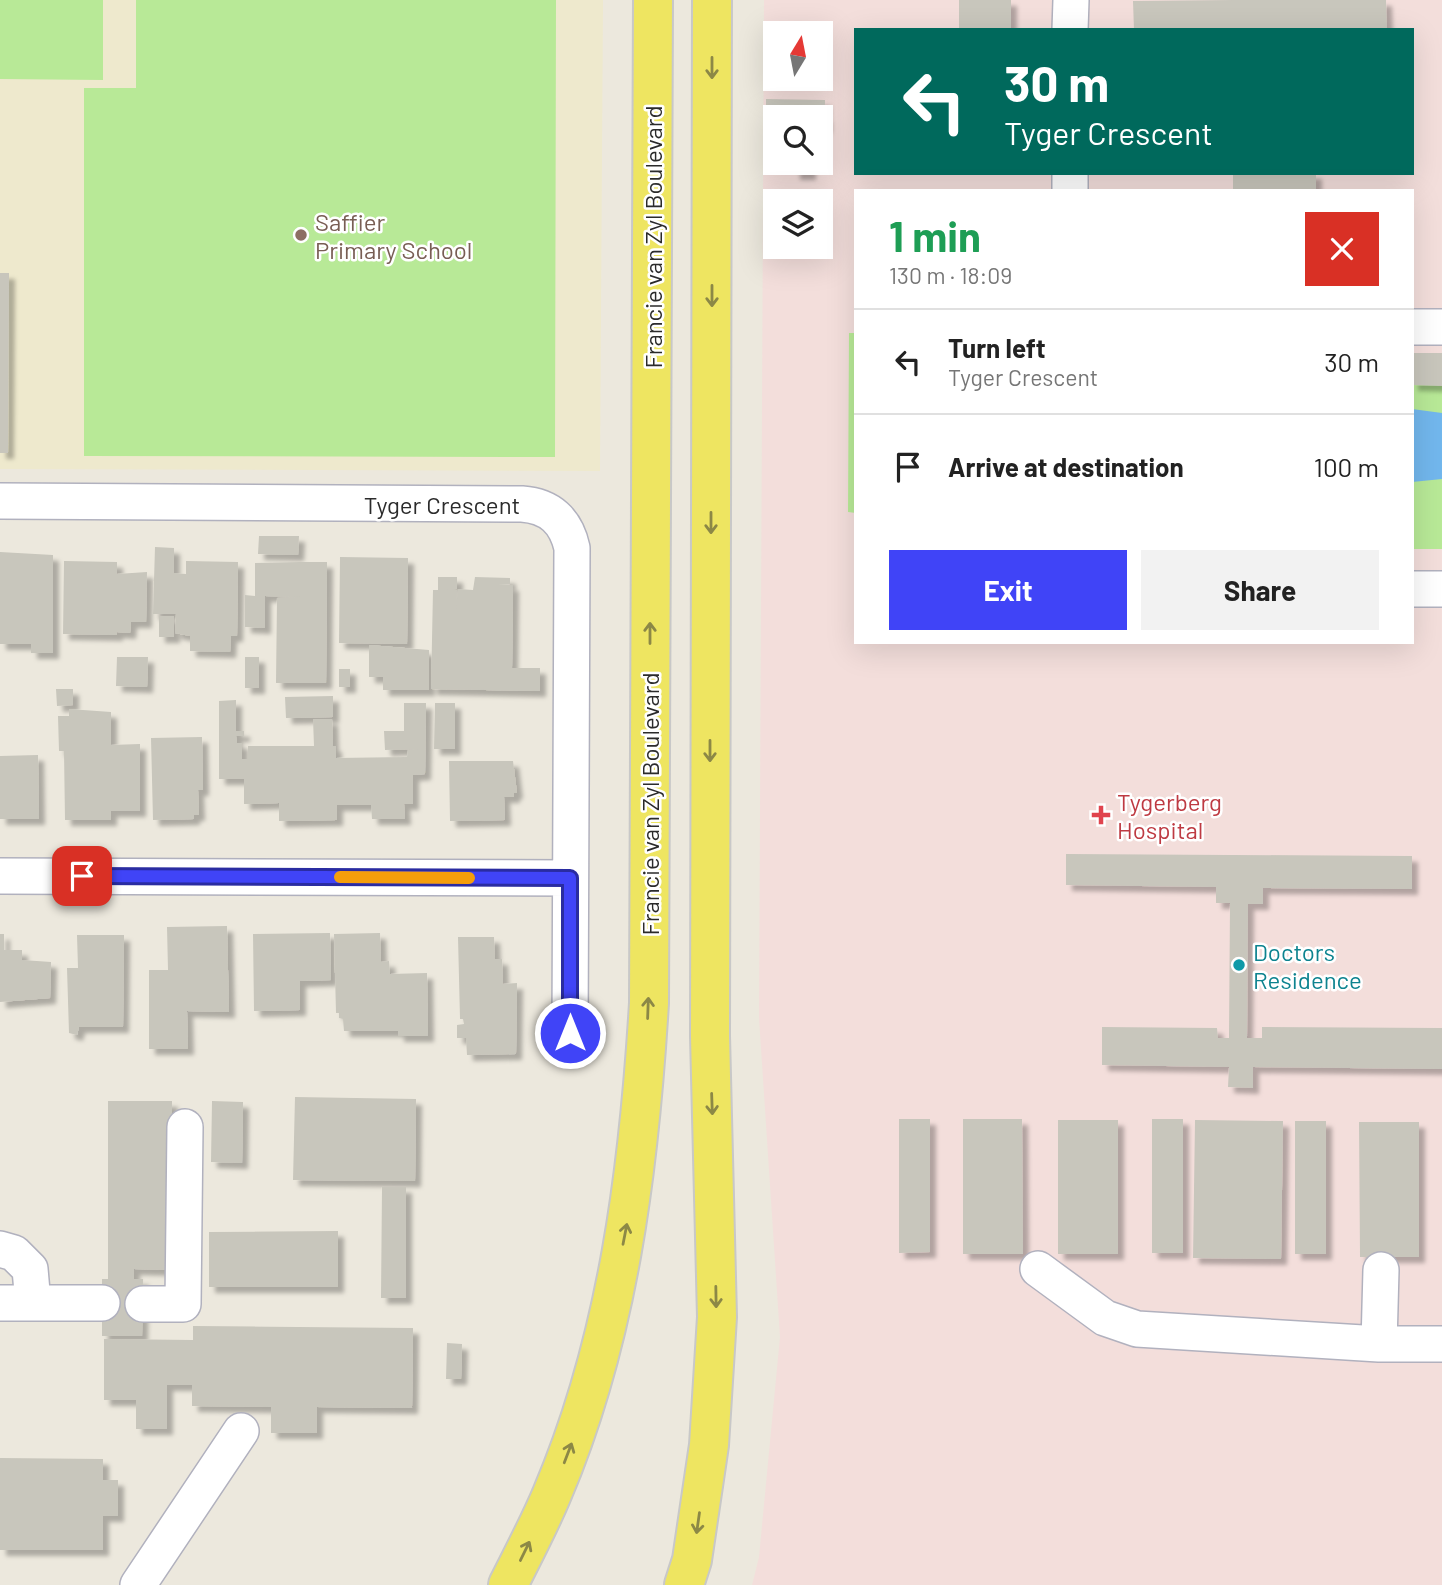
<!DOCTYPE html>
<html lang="en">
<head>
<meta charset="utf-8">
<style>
	body { margin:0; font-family:Barlow,sans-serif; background:#f2f2f2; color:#222; height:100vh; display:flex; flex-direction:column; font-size:26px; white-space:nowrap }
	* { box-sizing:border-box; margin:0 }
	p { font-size:23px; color:#767676 }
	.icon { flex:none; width:38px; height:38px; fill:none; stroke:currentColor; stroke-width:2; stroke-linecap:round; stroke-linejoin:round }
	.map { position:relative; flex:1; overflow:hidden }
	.panel { position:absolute; left:854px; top:189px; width:560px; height:455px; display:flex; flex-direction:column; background:#fff; border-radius:0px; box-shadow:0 7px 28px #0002 }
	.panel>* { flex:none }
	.guide { position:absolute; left:854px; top:28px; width:560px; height:147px; border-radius:0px; box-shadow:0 7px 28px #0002; background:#00695c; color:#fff; overflow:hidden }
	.needle { width:46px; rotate:10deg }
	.controls { position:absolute; left:763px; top:21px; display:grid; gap:14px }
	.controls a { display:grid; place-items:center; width:70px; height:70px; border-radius:0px; background:#fff; box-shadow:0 7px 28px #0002; font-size:35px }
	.pin { position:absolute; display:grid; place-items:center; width:60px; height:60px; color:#fff; margin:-30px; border-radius:14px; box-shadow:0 4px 10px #0006 }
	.me { position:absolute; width:77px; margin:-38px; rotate:0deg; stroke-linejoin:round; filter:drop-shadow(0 0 5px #0008) }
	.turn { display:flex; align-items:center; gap:24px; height:147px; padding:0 35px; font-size:32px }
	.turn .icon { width:91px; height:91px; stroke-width:2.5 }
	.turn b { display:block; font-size:49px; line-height:60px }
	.round { display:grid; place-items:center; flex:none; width:74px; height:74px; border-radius:0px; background:#f2f2f2 }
	.head { display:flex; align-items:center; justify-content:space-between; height:119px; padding:0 35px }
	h1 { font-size:42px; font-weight:700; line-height:52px; color:#1e9e55 }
	.primary-button { display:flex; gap:14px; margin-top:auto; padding:14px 35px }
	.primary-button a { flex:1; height:80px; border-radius:0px; background:#4044f7; color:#fff; font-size:28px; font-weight:700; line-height:80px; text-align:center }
	.primary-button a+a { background:#f2f2f2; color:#222 }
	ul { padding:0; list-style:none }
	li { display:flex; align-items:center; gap:21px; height:105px; padding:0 35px; border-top:2px solid #e0e0e0 }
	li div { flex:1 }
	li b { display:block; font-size:26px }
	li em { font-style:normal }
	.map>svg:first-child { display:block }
	.education { fill:#eee9cd }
	.medical { fill:#f3dedb; fill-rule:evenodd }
	.pitch { fill:#b8e997 }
	.water { fill:#72b7ed }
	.building { fill:#c8c6bc; filter:url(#shadow) }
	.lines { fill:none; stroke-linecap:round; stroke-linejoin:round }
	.minor-casing { stroke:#b1b1be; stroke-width:38 }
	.major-casing { stroke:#c8c8c8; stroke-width:42 }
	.minor { stroke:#fff; stroke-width:35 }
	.major { stroke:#eee561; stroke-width:38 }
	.oneway { stroke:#8c8846 }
	.route-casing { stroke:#2a2ca1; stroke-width:18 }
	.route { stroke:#4044f7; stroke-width:12 }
	.slow { stroke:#f59e0b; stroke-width:12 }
	.education-dot { fill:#8d6e63; stroke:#fff; stroke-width:2.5 }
	.health-dot { fill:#e0444e; stroke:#fff; stroke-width:2.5 }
	.culture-dot { fill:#0f9aa8; stroke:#fff; stroke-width:2.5 }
	.labels { text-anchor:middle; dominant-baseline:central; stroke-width:5; stroke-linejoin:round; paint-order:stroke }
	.education-label { font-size:24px; fill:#785e54; stroke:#fff; text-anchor:start }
	.street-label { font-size:24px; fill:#2b2b2b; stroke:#fff }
	.health-label { font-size:24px; fill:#be3a42; stroke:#fff; text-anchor:start }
	.culture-label { font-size:24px; fill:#0d838f; stroke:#fff; text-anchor:start }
</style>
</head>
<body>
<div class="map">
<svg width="1442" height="1585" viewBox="0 0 1442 1585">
	<defs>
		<filter id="shadow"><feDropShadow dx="6" dy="6" stdDeviation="2" flood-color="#0004"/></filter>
	</defs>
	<rect width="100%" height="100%" fill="#ece8dd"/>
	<!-- education -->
	<path class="education" d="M0 0H603L600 471 0 469Z"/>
	<!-- medical -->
	<path class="medical" d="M764 0H1442V1585H752L759 1557 780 1337 759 1018ZM856 30H1412V173H856ZM775 33H821V79H775ZM775 117H821V163H775ZM856 191H1412V642H856ZM775 201H821V247H775Z"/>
	<!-- pitch -->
	<path class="pitch" d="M0 0H103V80L0 79Z
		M136 0H556L555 457 84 456V88H136Z
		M849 333H856V513L848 512Z
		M1412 353H1442V549H1412Z"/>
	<!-- water -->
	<path class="water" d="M1412 409 1442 413V479L1412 482Z"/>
	<!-- building -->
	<path class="building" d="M959 0H1011V30H959Z
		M1233 0H1386L1387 30H1134L1133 1Z
		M766 99 825 100V113H766Z
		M767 114 826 115V128L821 127V117H775V127H766Z
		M794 163H810V174H794Z
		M1233 173H1316V191H1233Z
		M0 273H9L8 453H0Z
		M1412 353H1442V386L1412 385Z
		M259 536H299L298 555 258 554Z
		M155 547 174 548V573L186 574V561L238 562 237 636H231L230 652 190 651V636L175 633 176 614H153Z
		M0 552 53 555V653H31V644H0Z
		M340 557 408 558 407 644 339 643Z
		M64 561 117 562V574L147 572 146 622H131L130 633 117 632V635L63 634Z
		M300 562H327L326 683H276L277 598 300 597 265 596V628L245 627V595L255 596V563Z
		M438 577H457V589H447L457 590 456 609 458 589 473 590 475 577 510 578V584L498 585H513L512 668H540V691L431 689 433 590H438Z
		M159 616H174V637H159Z
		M369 645 429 650V690H383V677H369Z
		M117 657H148L147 687 116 686Z
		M245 657H259V688H245Z
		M339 669H350V687H339Z
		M56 689H73V705L57 706Z
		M333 696V717L286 718 285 697Z
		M236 700V731H244V736H236L237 743H242V759H248V746H314L313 719H332L333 746H336V758L407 757 408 750 418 749 385 750 384 731H404V703H426L425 774 413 775V804H404L405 819H372L371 805H337V820L279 821V803L244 804V779H219V701Z
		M435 703H455V749H434Z
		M69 709 111 712V745L140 744V811H111V820H65L64 751H59L58 716H69Z
		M202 737 203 790H198L199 815H194V819L153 820 151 738Z
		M38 755 39 819H0V756Z
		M449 761H513L517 793H514V797H504L505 820 450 821Z
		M1066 854 1412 856V889L1263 888V904H1248L1247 1038H1262V1027L1442 1028V1069L1253 1067V1088L1228 1087 1229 1067 1102 1065V1027L1217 1028 1218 1038H1229L1230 903H1216V887L1066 885Z
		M227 926 229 1012 187 1011 188 1049H149V970H168L167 927Z
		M330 933 331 980 300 981V1010L254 1011 253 934Z
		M380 933 381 962 389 961 390 974 427 973 428 1036H398V1031H344L343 1019 339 1018V1013H336L334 934Z
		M0 934H4V950H22V960L51 962 50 998 0 1002Z
		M77 935H124L123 1027H79L77 1035 69 1033 67 968H78Z
		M458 937H494L495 959H502L503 984 517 983 516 1054 467 1055 466 1038H457V1025L464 1024 463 1019H460Z
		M295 1097 416 1099 415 1181 293 1180Z
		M108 1101H172L170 1270 134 1269V1279H143L142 1336H102V1279H108Z
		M212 1101 243 1102 242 1163 211 1162Z
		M899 1119H930V1252L899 1253Z
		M963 1119H1022L1023 1254H963Z
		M1152 1119H1183V1253H1152Z
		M1058 1120H1118V1254H1058Z
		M1195 1120 1283 1121 1281 1259 1193 1258Z
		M1295 1121H1326V1254H1295Z
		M1359 1122H1419V1257H1360Z
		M382 1187H406V1298H381Z
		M338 1231V1287H209V1232Z
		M193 1326 413 1328 412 1408 317 1407V1433H271V1407L192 1406V1385H167V1429H136V1400H104V1339L193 1340Z
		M447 1343 462 1344 461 1379H446Z
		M0 1458 103 1459V1480H118V1516H103V1550H0Z"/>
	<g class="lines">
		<defs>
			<path id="minor" d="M1070 30 1071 0
				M1070 191V173
				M1412 327H1442
				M0 501 522 504C550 506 566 521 572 548L570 1033
				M1412 589H1442
				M0 876 570 878
				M0 1249 14 1253 30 1269 33 1303
				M1038 1269 1105 1318 1137 1329 1379 1344H1442
				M0 1303H102
				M143 1304H183L185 1127
				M1379 1344 1381 1270
				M138 1585 241 1431"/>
			<path id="major" d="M508 1585C523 1555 539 1525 552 1494 618 1339 639 1170 649 1003L653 0
				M684 1585 692 1560 709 1445 717 1317 710 1036 712 0"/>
		</defs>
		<!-- minor casing -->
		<use href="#minor" class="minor-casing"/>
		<!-- major casing -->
		<use href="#major" class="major-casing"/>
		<!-- minor -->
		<use href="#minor" class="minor"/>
		<!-- major -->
		<use href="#major" class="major"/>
	</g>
	<!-- one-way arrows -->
	<defs><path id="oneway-shaft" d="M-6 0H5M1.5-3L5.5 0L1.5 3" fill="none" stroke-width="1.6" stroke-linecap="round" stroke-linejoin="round" transform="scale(1.75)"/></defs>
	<g class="oneway">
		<use href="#oneway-shaft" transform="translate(712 68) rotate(90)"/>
		<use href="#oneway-shaft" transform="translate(712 296) rotate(90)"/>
		<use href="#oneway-shaft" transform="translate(711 523) rotate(90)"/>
		<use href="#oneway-shaft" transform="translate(650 633) rotate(-90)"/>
		<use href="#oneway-shaft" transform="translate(710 751) rotate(90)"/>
		<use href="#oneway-shaft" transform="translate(648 1008) rotate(-88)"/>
		<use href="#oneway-shaft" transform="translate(712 1104) rotate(88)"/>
		<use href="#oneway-shaft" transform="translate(625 1234) rotate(-79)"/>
		<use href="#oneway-shaft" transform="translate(716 1297) rotate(89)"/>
		<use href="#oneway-shaft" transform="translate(568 1453) rotate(-69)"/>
		<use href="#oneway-shaft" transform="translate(698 1523) rotate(98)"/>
		<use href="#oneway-shaft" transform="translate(525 1551) rotate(-64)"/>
	</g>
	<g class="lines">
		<defs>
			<path id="route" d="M82 876 570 878V1033"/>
		</defs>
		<!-- route casing -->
		<use href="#route" class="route-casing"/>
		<!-- route -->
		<use href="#route" class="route"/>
		<!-- slow -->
		<path class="slow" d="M340 877 469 878"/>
	</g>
	<!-- markers -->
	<circle class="education-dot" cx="301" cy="235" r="7"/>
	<path class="health-dot" d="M1097.5 804.5h7v7h7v7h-7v7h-7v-7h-7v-7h7z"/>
	<circle class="culture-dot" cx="1239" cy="965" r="7"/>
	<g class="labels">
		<!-- education labels -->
		<g class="education-label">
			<text x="315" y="221">Saffier<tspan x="315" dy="28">Primary School</tspan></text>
		</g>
		<!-- street labels -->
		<g class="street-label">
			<text transform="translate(652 237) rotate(-90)">Francie van Zyl Boulevard</text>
			<text x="442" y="504">Tyger Crescent</text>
			<text transform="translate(649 804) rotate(-90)">Francie van Zyl Boulevard</text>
		</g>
		<!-- health labels -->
		<g class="health-label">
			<text x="1117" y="801">Tygerberg<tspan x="1117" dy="28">Hospital</tspan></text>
		</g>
		<!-- culture labels -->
		<g class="culture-label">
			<text x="1253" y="951">Doctors<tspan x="1253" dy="28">Residence</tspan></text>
		</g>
	</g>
</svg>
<div class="controls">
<a><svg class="needle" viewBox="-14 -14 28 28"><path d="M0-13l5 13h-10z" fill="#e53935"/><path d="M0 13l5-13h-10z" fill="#767676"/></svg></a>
<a><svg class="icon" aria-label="search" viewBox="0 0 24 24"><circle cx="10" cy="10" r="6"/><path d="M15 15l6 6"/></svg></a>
<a><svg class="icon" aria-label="layers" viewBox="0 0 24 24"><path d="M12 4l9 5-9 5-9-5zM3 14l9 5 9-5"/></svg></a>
</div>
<div class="pin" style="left:82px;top:876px;background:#d93025"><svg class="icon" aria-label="arrive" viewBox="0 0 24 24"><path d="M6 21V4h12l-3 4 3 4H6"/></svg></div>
<svg class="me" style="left:570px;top:1033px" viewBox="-20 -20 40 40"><circle r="17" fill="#4044f7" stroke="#fff" stroke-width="3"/><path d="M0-11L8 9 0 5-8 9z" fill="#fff"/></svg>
<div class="guide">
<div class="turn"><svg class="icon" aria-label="left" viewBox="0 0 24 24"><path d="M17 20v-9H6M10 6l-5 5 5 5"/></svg><div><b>30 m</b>Tyger Crescent</div></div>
</div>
<section class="panel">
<div class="head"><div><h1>1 min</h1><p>130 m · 18:09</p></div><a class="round" style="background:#d93025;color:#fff"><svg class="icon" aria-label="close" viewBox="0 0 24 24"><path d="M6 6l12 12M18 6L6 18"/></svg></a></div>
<ul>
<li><svg class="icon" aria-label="left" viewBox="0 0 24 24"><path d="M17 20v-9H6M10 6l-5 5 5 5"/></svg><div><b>Turn left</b><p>Tyger Crescent</p></div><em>30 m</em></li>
<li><svg class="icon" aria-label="arrive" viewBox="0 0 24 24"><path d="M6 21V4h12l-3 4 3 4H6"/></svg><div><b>Arrive at destination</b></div><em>100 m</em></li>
</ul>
<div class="primary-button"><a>Exit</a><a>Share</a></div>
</section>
</div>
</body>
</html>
